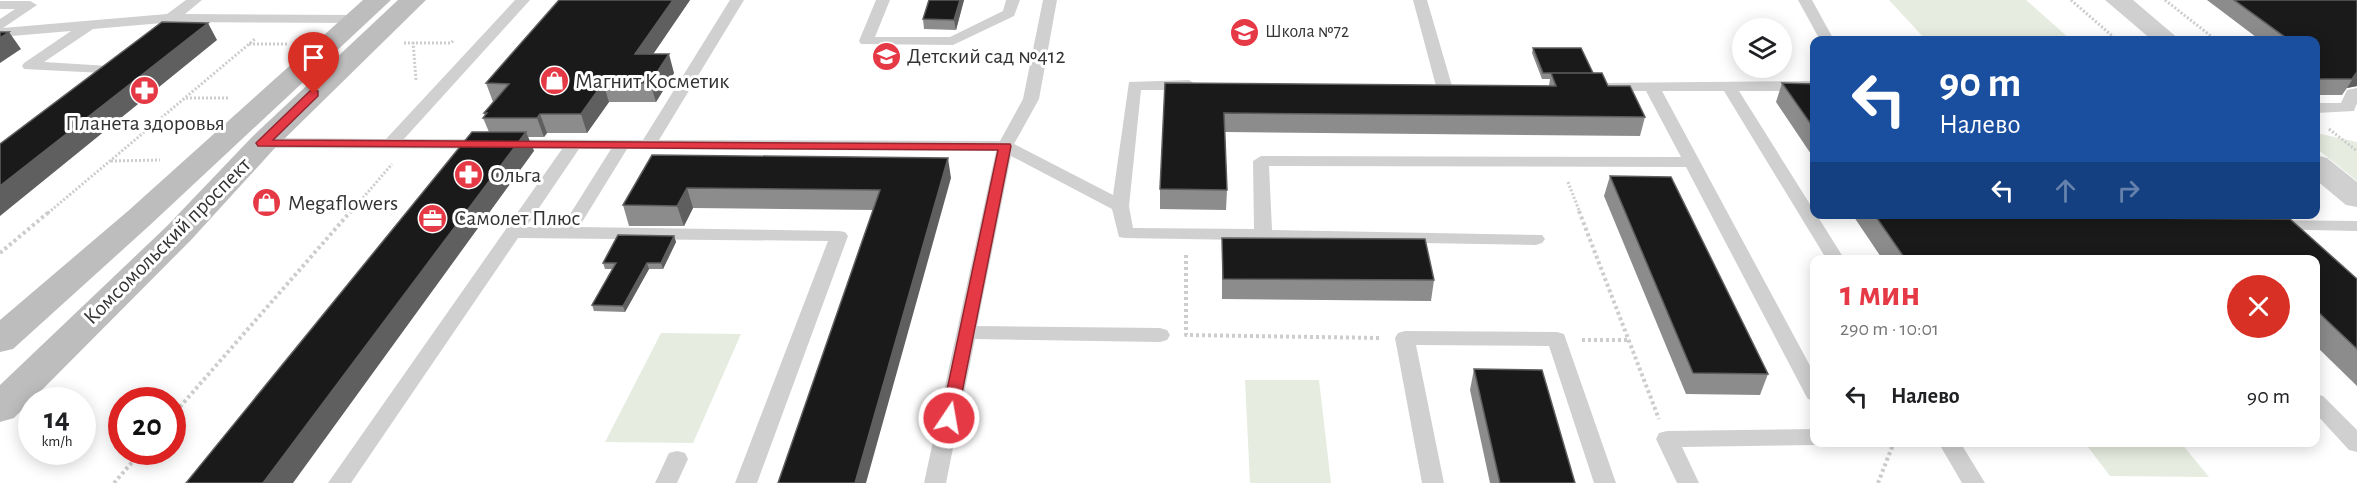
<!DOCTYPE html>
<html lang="ru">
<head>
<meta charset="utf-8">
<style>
	body { margin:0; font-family:"Alegreya Sans",sans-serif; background:#f2f2f2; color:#202124; height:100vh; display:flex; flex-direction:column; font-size:22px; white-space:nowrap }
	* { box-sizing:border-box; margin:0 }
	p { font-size:20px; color:#757577 }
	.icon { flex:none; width:33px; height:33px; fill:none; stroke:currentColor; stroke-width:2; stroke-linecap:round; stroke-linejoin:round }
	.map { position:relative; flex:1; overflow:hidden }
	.sheet { position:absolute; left:1810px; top:255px; width:510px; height:192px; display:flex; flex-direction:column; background:#fff; border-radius:12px; box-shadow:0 3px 15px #0003 }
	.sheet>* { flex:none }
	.top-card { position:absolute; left:1810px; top:36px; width:510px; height:183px; border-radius:12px; box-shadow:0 3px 15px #0003; background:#1a4fa0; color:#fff; overflow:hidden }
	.fabs { position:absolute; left:1732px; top:18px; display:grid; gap:12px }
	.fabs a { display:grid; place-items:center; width:60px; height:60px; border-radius:50%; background:#fff; box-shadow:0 3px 15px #0003; font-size:30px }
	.speed { position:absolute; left:18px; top:387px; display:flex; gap:12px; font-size:30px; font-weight:700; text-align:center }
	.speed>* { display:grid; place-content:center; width:78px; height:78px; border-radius:50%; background:#fff; box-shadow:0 3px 15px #0003; line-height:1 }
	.speed small { font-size:15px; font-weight:400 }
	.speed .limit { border:9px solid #d22; background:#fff; color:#111 }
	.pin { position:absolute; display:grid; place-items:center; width:51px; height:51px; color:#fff; margin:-62px -26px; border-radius:50% 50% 50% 0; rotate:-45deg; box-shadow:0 0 6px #0007 }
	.pin .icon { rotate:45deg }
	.me { position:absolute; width:66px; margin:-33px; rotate:12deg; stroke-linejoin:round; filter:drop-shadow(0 0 4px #0008) }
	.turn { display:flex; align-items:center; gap:21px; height:126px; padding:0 30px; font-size:27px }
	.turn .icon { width:78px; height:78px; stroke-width:2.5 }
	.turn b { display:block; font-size:42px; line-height:51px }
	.lanes { display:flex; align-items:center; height:57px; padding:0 30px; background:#0003; justify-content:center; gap:30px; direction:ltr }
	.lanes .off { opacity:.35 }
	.round { display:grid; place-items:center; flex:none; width:63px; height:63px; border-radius:32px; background:#f2f2f2 }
	.headline { display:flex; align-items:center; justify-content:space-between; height:102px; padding:0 30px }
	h1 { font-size:36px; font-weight:700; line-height:45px; color:#e63946 }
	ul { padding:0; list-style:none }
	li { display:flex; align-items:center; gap:18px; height:78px; padding:0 30px }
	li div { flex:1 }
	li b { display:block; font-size:22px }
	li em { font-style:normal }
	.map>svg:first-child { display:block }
	.green { fill:#e6ecdf }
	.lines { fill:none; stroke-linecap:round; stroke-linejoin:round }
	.path-far1 { stroke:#cdcdcd; stroke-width:3; stroke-dasharray:2 2; stroke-linecap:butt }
	.path { stroke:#cdcdcd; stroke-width:4; stroke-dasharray:3 3; stroke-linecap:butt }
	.service { fill:#d0d0d0; fill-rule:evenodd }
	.tertiary { fill:#d0d0d0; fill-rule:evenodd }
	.secondary { fill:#bdbdbd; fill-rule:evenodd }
	.wall { fill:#8c8c8c }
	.shaded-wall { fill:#5f5f5f }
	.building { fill:#1a1a1a; stroke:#5f5f5f; stroke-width:1.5 }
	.route { fill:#e63946; stroke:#96252e; stroke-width:1.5 }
	.labels { text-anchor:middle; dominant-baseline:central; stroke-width:6; stroke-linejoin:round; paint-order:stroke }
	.far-poi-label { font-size:18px; fill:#333; stroke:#fff; text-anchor:start }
	.poi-label { font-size:22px; fill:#333; stroke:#fff; text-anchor:start }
	.street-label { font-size:22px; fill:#333; stroke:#fff }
</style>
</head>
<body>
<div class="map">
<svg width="2357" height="483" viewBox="0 0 2357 483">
	<rect width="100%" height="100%" fill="#fff"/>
	<!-- green -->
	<path class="green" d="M1889 0H2026L2071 40H1926Z
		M2316 133 2357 142V181L2316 148Z
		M661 333 741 334 693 443 605 442Z
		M1245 380H1319L1331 483H1250Z
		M2085 443H2181L2209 477 2110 476Z"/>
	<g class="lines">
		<!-- path-far1 -->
		<path class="path-far1" d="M2071 0 2117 40
			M2165 0 2216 40
			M413 42 416 80
			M404 43H451L453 41
			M249 44H289
			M186 98H229
			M2329 129 2357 151
			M111 161 160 160
			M1568 182 1580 213
			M48 213 255 39
			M350 213 392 164"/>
		<!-- path -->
		<path class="path" d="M1579 211 1659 419
			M0 253 50 211
			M1186 255V335L1380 338
			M1582 340H1628
			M172 416 351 211
			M114 483 141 452
			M1878 483 1894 442"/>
		<!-- service -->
		<path class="service" d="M186 0H202L185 14 358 15 365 19 358 23 174 22 93 29 44 62 108 66 110 69 108 72 103 73 24 69 22 66 24 63 71 31 0 37V19L15 9H0V1H30L37 5 3 28 167 14Z
			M515 0H530L404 139 643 140 730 0H744L659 140 1000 141 1023 99 1043 0H1057L1039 99 1014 144 1113 195 1129 82 1189 80 1197 85 1189 90H1141L1129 206 1133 228 1254 229 1253 161 1261 156 1681 157 1646 91H1607L1602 89 1599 86 1602 83 1815 81V91H1739L1845 260H1827L1724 91H1662L1815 375V401L1808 399 1805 394 1686 167 1269 166 1272 230 1542 235 1545 239 1542 243 1536 245 1125 238 1119 237 1112 209 1011 156 977 326 1160 328 1167 330 1170 335 1167 340 1160 342 975 339 946 483H924L996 151 627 149 579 227 839 231 845 232 848 236 757 483H735L828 241 518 238 351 483H328L562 149 263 148 255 143 263 138 386 139ZM579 149H611L562 227H526Z
			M876 0H890L875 37H950L1003 11 1006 0H1020L1014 16 953 45 861 44 859 41Z
			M1413 0H1427L1452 86 1449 89H1439L1436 86Z
			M1798 0H1812L1834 40H1820Z
			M2357 88V103L2354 111 2316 113V103H2341L2347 90Z
			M1940 214H1996L1999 218 1996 222 1990 223 1950 222 1944 221Z
			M2273 220 2357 221V231L2267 229 2264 225 2267 221Z
			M1405 331 1557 332 1564 334 1616 483H1594L1549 346 1416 345 1444 483H1422L1395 338 1398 333Z
			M2316 394 2323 396 2357 430V452L2349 450 2316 414Z
			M1815 429V442H1823L1815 445 1682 447 1699 483H1677L1656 439 1659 433 1667 431Z
			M1938 442H1960L1985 483H1962Z
			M677 451 685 453 688 459 677 483H655L669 453Z"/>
		<!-- tertiary -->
		<path class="tertiary" d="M2105 0H2133L2180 40H2152Z
			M2316 155 2327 158 2357 182V207L2346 205 2316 180Z"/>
		<!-- secondary -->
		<path class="secondary" d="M363 0H391L150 225 13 349 0 352V320L128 211Z
			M398 0H426L274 149 191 240 14 418 0 422V385L167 226 252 137Z"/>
	</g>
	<!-- wall -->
	<path class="wall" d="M690 0 653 54 674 73 656 102H609L587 133H547L544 137H528L534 151 489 132 483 118 485 116 484 113 493 102 486 83Z
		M929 0H964L956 30 924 29 923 19Z
		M2207 0H2357V86L2347 88 2342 95H2316V40H2260Z
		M1533 48 1593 73 1608 86 1645 117 1640 136 1225 132 1227 190 1226 210 1160 209V189L1165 83 1549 86 1550 79H1542L1532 53Z
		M1782 83 1815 84V160L1776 102Z
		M652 155 951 178 873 210 693 208 684 226H629L623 205Z
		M1610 176 1768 374 1760 395 1686 394 1604 196Z
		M1852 214H1939L1942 217 2290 219 2357 279V386L2316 346V260H1883Z
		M674 236 676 242 663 269H649L625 312 594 311 592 305 612 269H605L603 263Z
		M1222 238 1434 280 1431 301 1222 299Z
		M1474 369 1575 483H1490L1470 390Z"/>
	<!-- shaded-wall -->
	<path class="shaded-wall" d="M673 0H690L641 72 635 54Z
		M960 0H964L956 30 954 20Z
		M208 23 217 40 0 216V186Z
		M9 32 21 49 0 63V38Z
		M669 54 674 73 656 102 650 83Z
		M2357 72V86L2347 88Z
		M603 83 609 102 587 133 581 114Z
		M540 114 547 133 544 137 537 118Z
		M526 132 534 151 293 483H263Z
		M948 158 951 178 866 483H855Z
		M687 188 693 208 684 226 677 206Z
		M674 236 676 242 663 269 661 263Z
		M647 263 649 269 625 312 623 306Z"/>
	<!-- building -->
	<path class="building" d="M559 0H673L635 54H669L650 83H603L581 114H540L537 118H483L487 113H484L509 84 486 83Z
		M929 0H960L954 20 923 19Z
		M2234 0H2357V72L2352 79H2316V40H2289Z
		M162 22 208 23 0 186V144Z
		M0 32H9L0 38Z
		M1533 48H1581L1593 73H1543Z
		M1551 73H1602L1608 86H1630L1645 117 1224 113 1227 190 1160 189 1165 83 1556 86Z
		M1782 83 1815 84V130Z
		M472 132H526L263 483H186Z
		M652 155 948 158 855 483H778L880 190 687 188 677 206 623 205Z
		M1610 176 1671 177 1768 374 1693 373Z
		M1874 214H1939L1942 217 2290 219 2357 279V349L2316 310V260H1906Z
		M618 235 674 236 661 263H647L623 306 592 305 616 263H603Z
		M1222 238 1425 239 1434 280 1223 279Z
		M1474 369 1542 370 1575 483H1500Z"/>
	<!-- route -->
	<path class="route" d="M314 90 318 91V96L273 140 1010 144 1011 146 957 418 954 422H943L941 418 998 150 258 146 256 143 258 141 310 91Z"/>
	<!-- icons -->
	<defs>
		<symbol id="school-disc" viewBox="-11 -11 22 22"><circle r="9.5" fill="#e63946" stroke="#fff"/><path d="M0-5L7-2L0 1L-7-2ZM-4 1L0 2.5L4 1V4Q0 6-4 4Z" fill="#fff"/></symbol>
		<symbol id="shop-disc" viewBox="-11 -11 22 22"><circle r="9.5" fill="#e63946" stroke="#fff"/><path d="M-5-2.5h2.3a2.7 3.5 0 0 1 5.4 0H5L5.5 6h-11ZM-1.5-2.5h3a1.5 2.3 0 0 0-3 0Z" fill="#fff"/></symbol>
		<symbol id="pharmacy-disc" viewBox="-11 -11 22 22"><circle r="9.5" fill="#e63946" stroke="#fff"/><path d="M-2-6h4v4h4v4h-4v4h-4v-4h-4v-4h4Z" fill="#fff"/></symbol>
		<symbol id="office-disc" viewBox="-11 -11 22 22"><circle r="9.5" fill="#e63946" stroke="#fff"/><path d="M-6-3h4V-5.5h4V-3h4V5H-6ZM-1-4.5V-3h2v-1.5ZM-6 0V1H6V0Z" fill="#fff"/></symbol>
	</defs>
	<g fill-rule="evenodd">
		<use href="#school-disc" x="1228" y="16" width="33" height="33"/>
		<use href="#school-disc" x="870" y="40" width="33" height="33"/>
		<use href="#shop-disc" x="538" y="64" width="33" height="33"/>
		<use href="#pharmacy-disc" x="128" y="74" width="33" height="33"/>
		<use href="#pharmacy-disc" x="452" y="158" width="33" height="33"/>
		<use href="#shop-disc" x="250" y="186" width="33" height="33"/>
		<use href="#office-disc" x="416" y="202" width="33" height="33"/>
	</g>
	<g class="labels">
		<!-- far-poi labels -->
		<g class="far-poi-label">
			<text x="1265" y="32">Школа №72</text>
		</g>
		<!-- poi labels -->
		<g class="poi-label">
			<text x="907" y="56">Детский сад №412</text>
			<text x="575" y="81">Магнит Косметик</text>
			<text x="145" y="123" text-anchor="middle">Планета здоровья</text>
			<text x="490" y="175">Ольга</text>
			<text x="288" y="203">Megaflowers</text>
			<text x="454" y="218">Самолет Плюс</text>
		</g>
		<!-- street labels -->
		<g class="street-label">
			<text transform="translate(167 241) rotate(-45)">Комсомольский проспект</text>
		</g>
	</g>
</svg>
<div class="fabs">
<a><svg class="icon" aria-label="layers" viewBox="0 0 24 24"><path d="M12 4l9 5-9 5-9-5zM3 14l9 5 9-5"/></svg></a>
</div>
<div class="speed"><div>14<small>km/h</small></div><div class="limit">20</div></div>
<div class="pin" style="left:314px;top:94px;background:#d93025"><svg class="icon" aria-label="arrive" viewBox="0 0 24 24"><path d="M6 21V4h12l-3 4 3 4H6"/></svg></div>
<svg class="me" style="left:949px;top:418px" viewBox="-20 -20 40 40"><circle r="17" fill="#e63946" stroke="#fff" stroke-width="3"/><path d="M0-11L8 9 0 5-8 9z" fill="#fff"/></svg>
<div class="top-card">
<div class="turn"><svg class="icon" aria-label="left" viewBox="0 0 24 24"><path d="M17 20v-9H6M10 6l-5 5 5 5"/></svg><div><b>90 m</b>Налево</div></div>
<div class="lanes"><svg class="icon" aria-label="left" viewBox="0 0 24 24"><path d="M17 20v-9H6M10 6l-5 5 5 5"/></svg><svg class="icon off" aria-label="ahead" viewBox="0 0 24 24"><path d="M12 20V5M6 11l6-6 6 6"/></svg><svg class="icon off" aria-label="right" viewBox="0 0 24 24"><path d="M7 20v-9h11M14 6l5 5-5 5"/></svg></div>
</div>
<section class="sheet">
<div class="headline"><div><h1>1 мин</h1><p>290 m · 10:01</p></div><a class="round" style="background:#d93025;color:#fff"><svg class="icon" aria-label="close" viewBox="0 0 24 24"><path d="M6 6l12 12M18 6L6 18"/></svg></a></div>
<ul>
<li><svg class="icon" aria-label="left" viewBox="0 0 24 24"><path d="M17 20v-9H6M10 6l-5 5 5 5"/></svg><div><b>Налево</b></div><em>90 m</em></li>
</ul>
</section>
</div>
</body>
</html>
